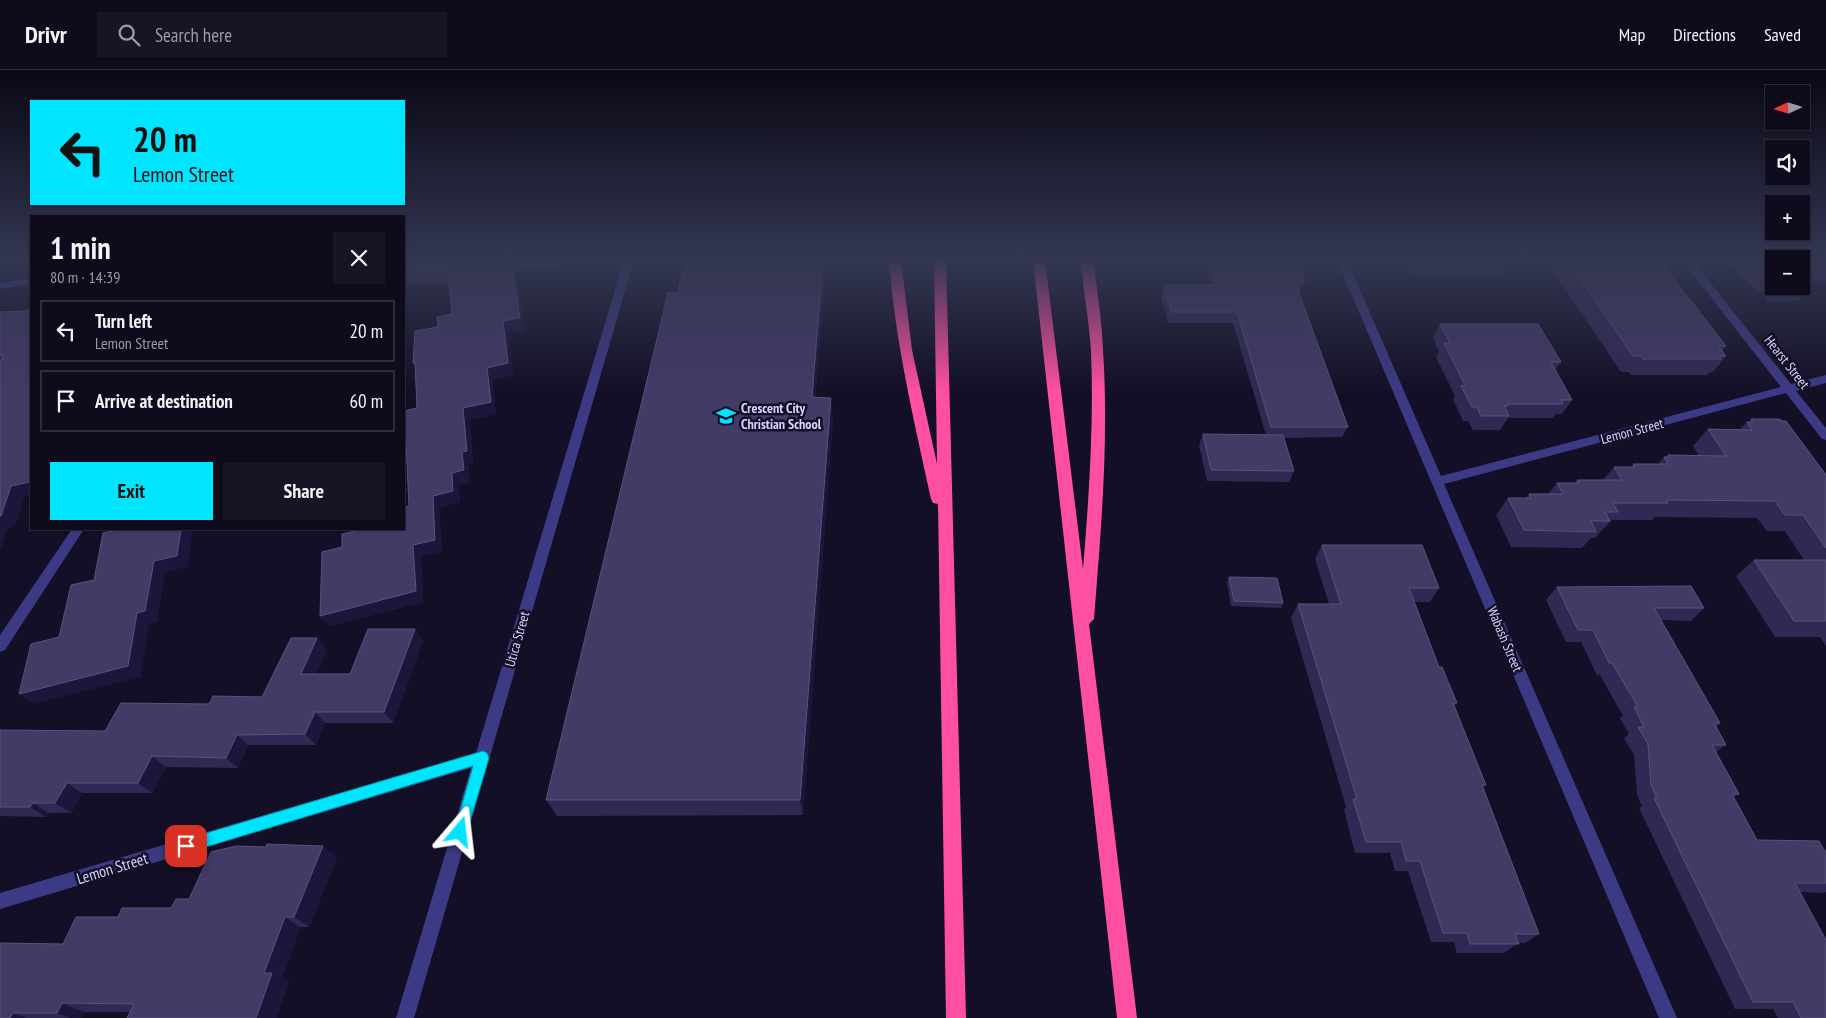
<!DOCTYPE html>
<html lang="en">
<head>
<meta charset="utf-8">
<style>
	body { margin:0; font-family:"PT Sans Narrow",sans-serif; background:#171425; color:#f1f3f6; height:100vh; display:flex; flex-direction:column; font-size:19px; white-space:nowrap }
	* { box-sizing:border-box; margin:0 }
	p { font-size:16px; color:#9b9ba3 }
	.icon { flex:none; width:28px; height:28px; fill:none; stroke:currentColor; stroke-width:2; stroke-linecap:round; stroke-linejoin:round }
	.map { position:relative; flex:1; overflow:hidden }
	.drawer { position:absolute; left:30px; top:145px; width:375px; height:315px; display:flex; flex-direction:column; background:#0e0b1c; border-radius:0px; box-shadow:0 1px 4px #0004,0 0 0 1px #2e2b3b }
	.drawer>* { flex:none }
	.hud { position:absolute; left:30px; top:30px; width:375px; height:105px; border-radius:0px; box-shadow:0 1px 4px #0004,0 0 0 1px #2e2b3b; background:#00e5ff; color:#111; overflow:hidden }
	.needle { width:32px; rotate:266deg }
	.tools { position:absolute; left:1765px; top:15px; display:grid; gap:10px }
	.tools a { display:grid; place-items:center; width:45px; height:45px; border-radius:0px; background:#0e0b1c; box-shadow:0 1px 4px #0004,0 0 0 1px #2e2b3b; font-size:25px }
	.pin { position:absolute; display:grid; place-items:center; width:42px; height:42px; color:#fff; margin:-21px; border-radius:10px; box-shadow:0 2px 8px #0006 }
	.me { position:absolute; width:55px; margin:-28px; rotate:17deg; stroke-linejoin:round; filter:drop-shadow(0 0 4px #0008) }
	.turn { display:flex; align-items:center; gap:18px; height:105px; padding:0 20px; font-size:22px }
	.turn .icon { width:65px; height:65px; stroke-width:2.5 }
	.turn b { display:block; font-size:35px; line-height:42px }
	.round { display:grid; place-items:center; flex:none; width:52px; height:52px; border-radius:0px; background:#171425 }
	.head { display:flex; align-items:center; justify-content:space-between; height:85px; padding:0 20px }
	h1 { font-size:30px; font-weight:700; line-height:38px }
	.button { display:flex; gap:10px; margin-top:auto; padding:10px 20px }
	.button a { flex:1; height:58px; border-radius:0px; background:#00e5ff; color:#111; font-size:20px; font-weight:700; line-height:58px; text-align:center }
	.button a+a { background:#171425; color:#f1f3f6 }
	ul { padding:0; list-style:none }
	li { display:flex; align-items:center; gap:15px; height:62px; margin:0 10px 8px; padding:0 10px; border:2px solid #2e2b3b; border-radius:0px }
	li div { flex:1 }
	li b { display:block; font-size:19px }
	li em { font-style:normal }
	header { display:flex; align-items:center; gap:30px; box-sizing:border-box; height:70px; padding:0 25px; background:#0e0b1c; border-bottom:1px solid #2e2b3b }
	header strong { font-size:24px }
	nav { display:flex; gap:28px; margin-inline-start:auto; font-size:18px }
	.search { width:350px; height:45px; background:#171425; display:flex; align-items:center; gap:12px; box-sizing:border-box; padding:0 18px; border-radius:0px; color:#9b9ba3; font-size:19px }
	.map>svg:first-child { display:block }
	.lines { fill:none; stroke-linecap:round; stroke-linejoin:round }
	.minor { fill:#3d3a85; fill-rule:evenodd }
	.highway { fill:#ff4fa3; fill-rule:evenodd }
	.wall { fill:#312854 }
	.shaded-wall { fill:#1d163a }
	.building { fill:#433a66; stroke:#5a527e }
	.route { fill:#00e5ff; stroke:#0095a6 }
	.labels { text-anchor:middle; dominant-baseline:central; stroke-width:5; stroke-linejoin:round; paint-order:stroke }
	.street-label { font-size:14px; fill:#d9d4ff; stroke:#130f26 }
	.poi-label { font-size:14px; font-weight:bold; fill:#d9d4ff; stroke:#130f26; text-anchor:start }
	.near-street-label { font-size:16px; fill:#d9d4ff; stroke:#130f26 }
</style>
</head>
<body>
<header>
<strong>Drivr</strong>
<div class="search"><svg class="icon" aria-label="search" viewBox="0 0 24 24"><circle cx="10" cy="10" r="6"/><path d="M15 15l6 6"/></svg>Search here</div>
<nav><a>Map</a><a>Directions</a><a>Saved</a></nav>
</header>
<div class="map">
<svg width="1826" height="948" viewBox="0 0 1826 948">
	<rect width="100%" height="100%" fill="#130f26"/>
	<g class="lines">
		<!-- minor -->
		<path class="minor" d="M624 190H634L414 948H396L471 698 0 839V823L476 683Z
			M1337 190H1347L1441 406 1781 317 1682 190H1692L1791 314 1826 305V313L1796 321 1826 358V370L1822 369 1786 323 1444 414 1677 948H1659Z
			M31 208V214L0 219V213Z
			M72 459H84L5 580 0 582V565Z"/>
		<!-- highway -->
		<path class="highway" d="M889 190H901L912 280 937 394 934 190H946L966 948H946L938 434 933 433 931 429C914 350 895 271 889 190Z
			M1033 190H1045L1083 499C1089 426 1094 354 1091 281 1089 250 1083 220 1081 190H1093C1097 220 1102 250 1103 280 1109 370 1101 460 1094 549L1089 554 1137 948H1117Z"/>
	</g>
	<!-- wall -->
	<path class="wall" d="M404 190H567L563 199H515L525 260 508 263 513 305 492 309 496 344 469 350 473 392 468 393 470 412 458 415 460 432 439 437 442 481 421 486 423 532 329 556 342 477 359 460 409 436 407 386H406L404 382V341L417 338 415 296 413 293 438 257 452 244 449 214H409L405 222H404Z
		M1205 190H1299L1304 203 1303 206 1305 210 1300 221H1298L1348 357 1342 367 1284 368 1294 401 1289 412 1207 411 1199 375 1203 364 1266 365 1233 253H1168L1161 226 1164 215H1211Z
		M1406 190H1500L1504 195 1498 206 1413 205Z
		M1546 190H1659L1726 276 1722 281 1726 286 1713 302H1710L1707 305H1631L1629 302H1621Z
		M1727 190H1774V216H1801V190H1826V211H1808L1807 212 1811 216 1798 231H1768L1761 222H1757L1747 210H1744Z
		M825 208 815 328 833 348 803 745 557 746 546 730 678 223Z
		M26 241 24 427 14 457 7 458 0 480V242Z
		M1440 254 1561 292 1555 300 1572 330 1562 344H1556L1553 348H1508L1500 360H1473L1468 351H1463L1453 329 1455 326 1436 287 1439 281 1433 268Z
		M1751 349 1826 405V576L1820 567H1775L1736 506 1754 490H1804L1785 461H1767L1757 448 1655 447 1652 450H1612L1595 468H1591L1582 478 1511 477 1496 445 1508 428H1526L1529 424H1548L1557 413H1574L1577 410H1603L1614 397H1631L1633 394H1658L1664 387H1666L1668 385 1699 386 1693 376 1708 359H1740L1747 352H1749Z
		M1322 475 1439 518 1430 532H1414L1439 597 1457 633 1454 636 1486 715 1483 717 1539 864 1525 873H1518L1504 883H1457L1454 872H1431L1408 801H1395L1390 783H1355L1344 740 1346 737 1291 548 1298 534H1329L1315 489Z
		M1229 507 1283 533 1281 538 1231 536 1227 512Z
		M1557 517 1704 538 1691 551 1661 550 1720 653 1716 657 1726 675 1716 682 1739 724 1734 727 1757 770 1826 783V822L1824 823 1800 822 1826 948H1778L1773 939H1735L1639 738 1642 736 1637 725 1634 685 1624 668 1629 664 1620 648 1623 646 1600 605H1597L1581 572H1566L1546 530Z
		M415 559 423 571 393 653H325L316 675H248L238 698 166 697 152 723H82L71 743H49L46 747 0 746V660L105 661 209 634 262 627 317 568 327 580 316 604H350Z
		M337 787 309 857H300L282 908 289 912 276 948H127L130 942H84L81 948H0L63 874 118 847 171 838 189 829Z"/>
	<!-- shaded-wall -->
	<path class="shaded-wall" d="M511 190 515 199 525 260 508 263 513 305 492 309 496 344 469 350 473 392 468 393 470 412 458 415 460 432 439 437 442 481 421 486 423 532 329 556 320 546 413 475 433 426 452 403 462 382 463 338 487 298 503 251Z
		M560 190H567L563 199Z
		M824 190 825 208 814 347 812 327Z
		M404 203 409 214 405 222 404 220Z
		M831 328 833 348 803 745 800 730Z
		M404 373H406L413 384 406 386 404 382Z
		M31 408V426L24 427 14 457 7 458 0 480V446L11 416Z
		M181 459H193L188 497 165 502 157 552 149 554 141 607 33 634 19 624 137 543 154 491Z
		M415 559 423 571 393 653 384 642Z
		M317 568 327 580 312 615 301 604Z
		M315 642 325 653 316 675 305 664Z
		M237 665 248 675 238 698 226 688Z
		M152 686 166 697 152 723 138 713Z
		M67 713 82 723 71 743 55 733Z
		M33 733 49 743 46 747 30 737Z
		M323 776 337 787 309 857 294 847Z
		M285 847 300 857 282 908 289 912 276 948H256L264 903Z
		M62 933 84 942 81 948H70L57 943Z
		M13 943 28 948H10Z"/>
	<!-- building -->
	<path class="building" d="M404 190H511L520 248 503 251 508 293 487 298 491 332 463 338 467 381 462 382 464 400 452 403 453 421 433 426 435 470 413 475 416 521 320 546 322 482 342 477V464L359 460V459H404V437L409 436 406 373H404V341L417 338 415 293H413L415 261 438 257 437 247 452 244 448 202H404Z
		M685 190H823L812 327 831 328 800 730H546L668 223H678Z
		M1211 190H1299L1304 203H1302L1305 210H1296L1297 212H1295L1348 357H1271L1237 242H1171L1164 215H1217Z
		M1416 190H1500L1504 195H1418Z
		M1567 190H1659L1726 276H1718L1726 286H1719L1721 289H1643L1641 286H1633Z
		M1751 190H1774V208H1769L1758 195H1755Z
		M1801 190H1826V196H1801Z
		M1801 197 1811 208H1803L1811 216H1801Z
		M31 238V408L30 412 11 416 1 446H0V294L3 285H0V242L26 241Z
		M1440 254H1538L1561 292H1551L1572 330H1561L1563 334H1507L1508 336H1504L1509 346H1481L1477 337H1472L1461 316 1465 315 1444 273H1450Z
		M1751 349H1780L1782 351H1786L1826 405V478L1803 445H1785L1775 431 1666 430 1668 433H1613L1618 442H1605L1610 451H1591L1596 462 1524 460 1508 428H1531L1529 424H1563L1557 413H1579L1577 410H1622L1614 397H1635L1633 394H1668L1664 387H1669L1668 385 1726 386 1708 359 1752 360 1747 352H1753Z
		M1203 364 1283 365 1294 401 1211 400Z
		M121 459H181L177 486 154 491 145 541 137 543 128 596 19 624 31 574 59 567 71 515 94 510 103 463Z
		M1322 475H1422L1439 518H1409L1439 597H1442L1457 633H1453L1486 715H1482L1539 864H1515L1519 874H1470L1467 863H1443L1420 791H1406L1401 772H1366L1353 729H1357L1298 534H1341Z
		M1754 490H1826V551H1794Z
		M1229 507 1277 508 1283 533 1234 531Z
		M1691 516 1704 538H1654L1720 653H1714L1726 675H1712L1739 724H1732L1757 770 1819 771 1826 783V813H1795L1826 870V948H1801L1793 932H1753L1654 728H1657L1651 715 1648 674 1638 657H1644L1634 637H1638L1612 593H1609L1593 560H1578L1557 517Z
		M368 559H415L384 642H315L305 664 237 665 226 688 152 686 138 713H67L55 733H33L30 737H0V660L105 661 121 633 209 634 213 626 262 627 291 568H317L301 604H350Z
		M267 774 323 776 294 847H285L264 903H272L256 948H127L134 934 62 933 57 943H13L10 948H0V873L63 874 76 847H118L122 838H171L176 829H189L211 782 236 776 266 777Z"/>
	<!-- sky -->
	<linearGradient id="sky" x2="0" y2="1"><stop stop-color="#0a0815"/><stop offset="0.59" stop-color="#333752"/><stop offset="1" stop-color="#333752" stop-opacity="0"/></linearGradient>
	<rect width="1826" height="322" fill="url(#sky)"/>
	<!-- route -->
	<path class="route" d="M483 681 487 683 489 688 467 762 465 767 460 769 456 767 454 762 473 696 186 783 181 781 179 776 181 771 186 769Z"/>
	<!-- icons -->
	<defs>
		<symbol id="school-bare" viewBox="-9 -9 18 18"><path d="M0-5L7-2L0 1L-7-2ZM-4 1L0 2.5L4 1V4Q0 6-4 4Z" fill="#00e5ff" stroke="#130f26" stroke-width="2.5" paint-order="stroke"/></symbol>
	</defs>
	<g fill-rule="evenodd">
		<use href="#school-bare" x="712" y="332" width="28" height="28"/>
	</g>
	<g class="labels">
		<!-- street labels -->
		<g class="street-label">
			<text transform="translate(1787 292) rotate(52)">Hearst Street</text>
			<text transform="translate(1632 361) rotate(-15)">Lemon Street</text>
			<text transform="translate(517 569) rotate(-74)">Utica Street</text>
			<text transform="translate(1505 569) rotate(67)">Wabash Street</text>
		</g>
		<!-- poi labels -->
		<g class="poi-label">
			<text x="741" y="338">Crescent City<tspan x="741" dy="16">Christian School</tspan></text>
		</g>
		<!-- near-street labels -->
		<g class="near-street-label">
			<text transform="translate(112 798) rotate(-17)">Lemon Street</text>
		</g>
	</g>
</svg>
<div class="tools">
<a><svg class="needle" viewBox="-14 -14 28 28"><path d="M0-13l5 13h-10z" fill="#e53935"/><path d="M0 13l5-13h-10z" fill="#9b9ba3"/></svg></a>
<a><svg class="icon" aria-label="sound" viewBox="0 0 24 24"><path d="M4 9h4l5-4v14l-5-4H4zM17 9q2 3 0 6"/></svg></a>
<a>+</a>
<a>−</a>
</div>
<div class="pin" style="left:186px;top:776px;background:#d93025"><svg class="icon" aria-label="arrive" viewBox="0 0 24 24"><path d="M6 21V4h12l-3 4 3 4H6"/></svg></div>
<svg class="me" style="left:460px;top:762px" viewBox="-20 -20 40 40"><path d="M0-17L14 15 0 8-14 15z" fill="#00e5ff" stroke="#fff" stroke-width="4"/></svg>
<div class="hud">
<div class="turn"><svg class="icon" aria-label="left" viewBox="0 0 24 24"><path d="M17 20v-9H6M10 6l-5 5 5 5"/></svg><div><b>20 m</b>Lemon Street</div></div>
</div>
<section class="drawer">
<div class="head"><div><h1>1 min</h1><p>80 m · 14:39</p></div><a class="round"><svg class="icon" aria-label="close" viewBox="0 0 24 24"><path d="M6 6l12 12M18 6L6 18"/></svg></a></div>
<ul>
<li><svg class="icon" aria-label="left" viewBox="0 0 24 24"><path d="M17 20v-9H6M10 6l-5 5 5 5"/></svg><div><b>Turn left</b><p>Lemon Street</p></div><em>20 m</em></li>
<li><svg class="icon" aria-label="arrive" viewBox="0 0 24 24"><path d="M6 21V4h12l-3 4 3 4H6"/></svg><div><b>Arrive at destination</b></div><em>60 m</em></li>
</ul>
<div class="button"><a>Exit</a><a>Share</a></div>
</section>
</div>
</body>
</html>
